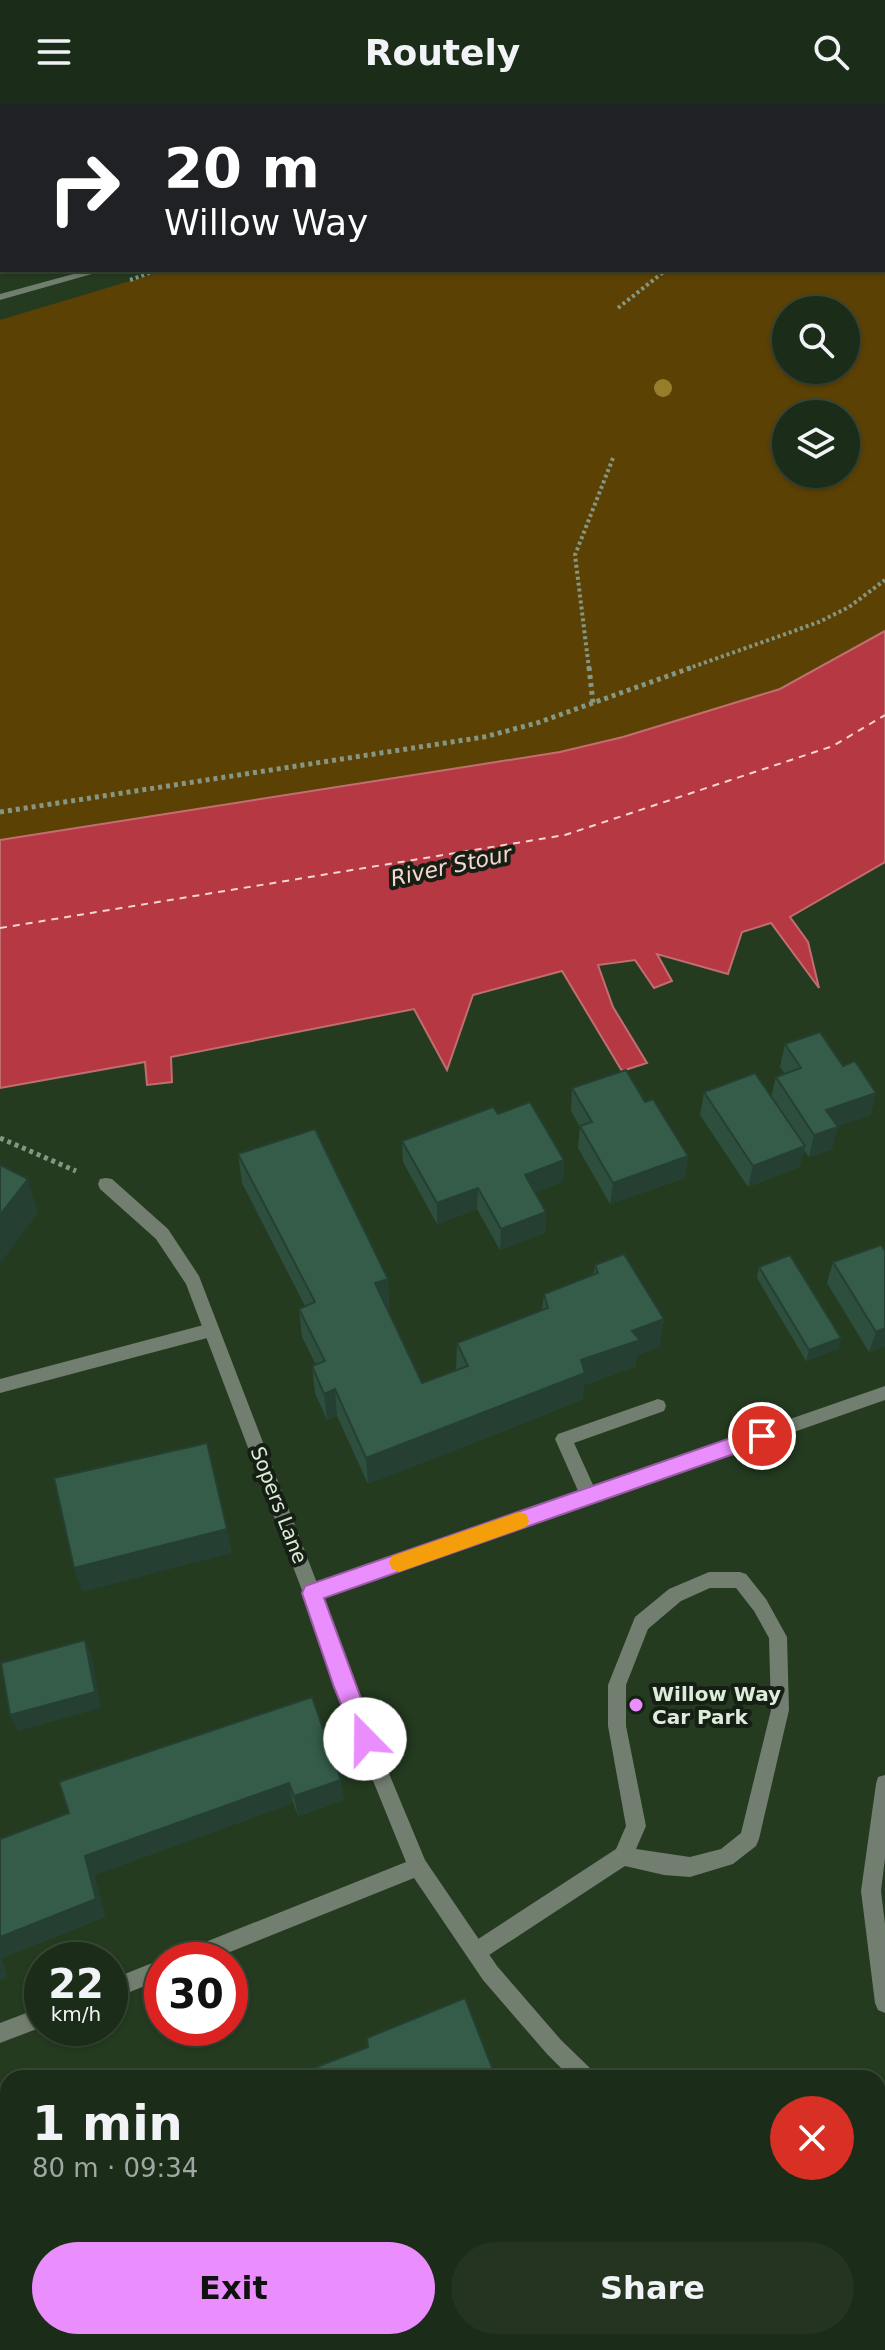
<!DOCTYPE html>
<html lang="en">
<head>
<meta charset="utf-8">
<style>
	body { margin:0; font-family:"DejaVu Sans",sans-serif; background:#243421; color:#f1f3f6; height:100vh; display:flex; flex-direction:column; font-size:30px; white-space:nowrap }
	* { box-sizing:border-box; margin:0 }
	p { font-size:26px; color:#a0a7a2 }
	.icon { flex:none; width:44px; height:44px; fill:none; stroke:currentColor; stroke-width:2; stroke-linecap:round; stroke-linejoin:round }
	.map { position:relative; flex:1; overflow:hidden }
	.side { position:absolute; left:0px; top:1966px; width:886px; height:280px; display:flex; flex-direction:column; background:#1b2c18; border-radius:24px 24px 0 0; box-shadow:0 2px 6px #0004,0 0 0 2px #394837 }
	.side>* { flex:none }
	.guide { position:absolute; left:0px; top:0px; width:886px; height:168px; box-shadow:0 2px 6px #0004,0 0 0 2px #394837; background:#202124; color:#fff; overflow:hidden }
	.buttons { position:absolute; left:772px; top:192px; display:grid; gap:16px }
	.buttons a { display:grid; place-items:center; width:88px; height:88px; border-radius:50%; background:#1b2c18; box-shadow:0 2px 6px #0004,0 0 0 2px #394837; font-size:40px }
	.speed { position:absolute; left:24px; top:1838px; display:flex; gap:16px; font-size:40px; font-weight:700; text-align:center }
	.speed>* { display:grid; place-content:center; width:104px; height:104px; border-radius:50%; background:#1b2c18; box-shadow:0 2px 6px #0004,0 0 0 2px #394837; line-height:1 }
	.speed small { font-size:20px; font-weight:400 }
	.speed .limit { border:12px solid #d22; background:#fff; color:#111 }
	.pin { position:absolute; display:grid; place-items:center; width:68px; height:68px; color:#fff; margin:-34px; border:4px solid #fff; border-radius:50%; box-shadow:0 2px 8px #0007 }
	.me { position:absolute; width:88px; margin:-44px; rotate:338deg; stroke-linejoin:round; filter:drop-shadow(0 0 6px #0008) }
	.turn { display:flex; align-items:center; gap:28px; height:168px; padding:0 32px; font-size:36px }
	.turn .icon { width:104px; height:104px; stroke-width:2.5 }
	.turn b { display:block; font-size:56px; line-height:68px }
	.round { display:grid; place-items:center; flex:none; width:84px; height:84px; border-radius:42px; background:#243421 }
	.summary { display:flex; align-items:center; justify-content:space-between; height:136px; padding:0 32px }
	h1 { font-size:48px; font-weight:700; line-height:60px }
	.button { display:flex; gap:16px; margin-top:auto; padding:16px 32px }
	.button a { flex:1; height:92px; border-radius:48px; background:#ea8dfd; color:#111; font-size:32px; font-weight:700; line-height:92px; text-align:center }
	.button a+a { background:#243421; color:#f1f3f6 }
	header { display:flex; justify-content:space-between; align-items:center; height:104px; padding:0 32px; background:#1b2c18; font-size:36px; font-weight:700 }
	.map>svg:first-child { display:block }
	.green { fill:#5c4104; fill-rule:evenodd }
	.water { fill:#b53842; stroke:#c16e70; stroke-width:2 }
	.lines { fill:none; stroke-linecap:round; stroke-linejoin:round }
	.ferry { stroke:#f6d5d3; stroke-width:2; stroke-dasharray:7 6; stroke-linecap:butt }
	.path-far1 { stroke:#859782; stroke-width:4; stroke-dasharray:3 3; stroke-linecap:butt }
	.path { stroke:#859782; stroke-width:5; stroke-dasharray:4 4; stroke-linecap:butt }
	.service { fill:#727e70; fill-rule:evenodd }
	.minor { fill:#727e70; fill-rule:evenodd }
	.tertiary { fill:#727e70; fill-rule:evenodd }
	.tree { fill:#957d2a }
	.wall { fill:#2e4f3e }
	.shaded-wall { fill:#254032 }
	.building { fill:#355c48; stroke:#254032; stroke-width:2 }
	.route { fill:#ea8dfd; stroke:#985ca4; stroke-width:2 }
	.slow { fill:#f59e0b }
	.poi-dot { fill:#ea8dfd; stroke:#151f13; stroke-width:3 }
	.labels { text-anchor:middle; dominant-baseline:central; stroke-width:8; stroke-linejoin:round; paint-order:stroke }
	.street-label { font-size:20px; fill:#deecdb; stroke:#151f13 }
	.poi-label { font-size:20px; font-weight:bold; fill:#deecdb; stroke:#151f13; text-anchor:start }
	.water-label { font-size:22px; font-style:italic; fill:#f6d5d3; stroke:#151f13 }
</style>
</head>
<body>
<header><svg class="icon" aria-label="menu" viewBox="0 0 24 24"><path d="M4 6h16M4 12h16M4 18h16"/></svg>Routely<svg class="icon" aria-label="search" viewBox="0 0 24 24"><circle cx="10" cy="10" r="6"/><path d="M15 15l6 6"/></svg></header>
<div class="map">
<svg width="885" height="2246" viewBox="0 0 885 2246">
	<rect width="100%" height="100%" fill="#243b20"/>
	<!-- green -->
	<path class="green" d="M848 0H885V527L780 585 623 633 560 648 0 736V216L167 166H884V2H841ZM786 206H846V266H786ZM786 310H846V370H786Z"/>
	<!-- water -->
	<path class="water" d="M885 527V758L790 813 808 838 819 884 771 819 742 828 728 870 657 850 672 877 654 884 635 856 598 861 613 903 647 959 622 967 562 867 473 891 447 966 414 905 171 953 172 978 147 981 145 958 0 984V736L560 648 623 633 780 585Z"/>
	<g class="lines">
		<!-- ferry -->
		<path class="ferry" d="M0 824 565 731 833 642 885 611"/>
		<!-- path-far1 -->
		<path class="path-far1" d="M836 2 843 0
			M130 176 158 166
			M618 204 666 166
			M589 565 575 451 613 354
			M687 565 819 518 849 503 885 476"/>
		<!-- path -->
		<path class="path" d="M589 563 593 599
			M0 708 484 633 537 619 693 563
			M0 1034 76 1067"/>
		<!-- service -->
		<path class="service" d="M211 1219 217 1221 219 1226 217 1231 211 1233 0 1289V1275Z
			M658 1295 664 1297 666 1302 664 1307 574 1339 598 1392 595 1398 589 1400 583 1398 555 1335 558 1330Z
			M709 1468H740L746 1470 766 1495 787 1533 789 1606 759 1735 756 1742 733 1760 690 1773 664 1771 625 1762 483 1855 476 1858 469 1855 466 1848 469 1841 616 1745 626 1722 608 1622V1581L635 1513 669 1485ZM710 1484H736L754 1507 769 1534 771 1606 741 1729 721 1745 690 1753 636 1745 646 1722 626 1622V1581L648 1525 681 1497Z"/>
		<!-- minor -->
		<path class="minor" d="M158 0H178L179 2H159Z
			M218 0H228V2H218Z
			M766 0H785L765 2Z
			M88 166H106L0 196V190Z
			M106 1074 112 1075 168 1125 199 1172 317 1479 885 1282V1296L323 1494 353 1583 425 1756 497 1862 561 1936 593 1967 596 1974H571L547 1950 483 1876 414 1774 210 1856H175L178 1849 406 1758 335 1583 303 1489 186 1180 156 1135 100 1085 98 1080 100 1075Z
			M162 1855 164 1856H162V1875L110 1896V1876Z
			M42 1903V1923L0 1939V1919Z
			M885 2025V2045L878 2046V2026Z
			M814 2238H840L843 2246H817Z"/>
		<!-- tertiary -->
		<path class="tertiary" d="M885 1671V1754L881 1787 885 1820V1909L878 1906 875 1899 861 1787 876 1680 878 1673Z"/>
	</g>
	<!-- trees -->
	<circle class="tree" cx="663" cy="284" r="9"/>
	<!-- wall -->
	<path class="wall" d="M0 0H28V2H2V40H0Z
		M293 0H373L376 2H293Z
		M0 92H2V139L0 138Z
		M785 940 843 962 876 989 870 1011 837 1022 832 1045 809 1053 804 1046 799 1063 748 1083 700 1011 704 988 771 993 776 973 785 970 780 963Z
		M572 984 645 998 688 1052 684 1074 610 1100 578 1044 580 1023 571 1007Z
		M402 1037 564 1056 563 1078 535 1088 546 1108 545 1129 500 1146 477 1105 437 1120 403 1058Z
		M238 1050 388 1175 389 1203 387 1204 422 1279 456 1266 457 1239 542 1206 544 1190 593 1171 595 1161 664 1215 659 1243 637 1251 635 1263 584 1281 582 1296 368 1380 337 1312 327 1316 315 1289 312 1262 316 1261 302 1233 299 1205 305 1202 242 1079Z
		M885 1147V1242L869 1248 827 1179 833 1158Z
		M759 1163 841 1234 838 1245 806 1257 757 1174Z
		M312 1593 344 1696 298 1712 293 1699 94 1771 105 1813 1 1854 7 1874 0 1876V1735L69 1709Z
		M544 2238H597L577 2246H546Z"/>
	<!-- shaded-wall -->
	<path class="shaded-wall" d="M15 0H28V2H14Z
		M555 0H574L555 2Z
		M2 113V130L0 120V114Z
		M876 989 870 1011 821 1028 826 1006Z
		M838 1023 832 1045 809 1053 814 1031Z
		M805 1042 799 1063 748 1083 753 1062Z
		M688 1052 684 1074 610 1100 613 1079Z
		M564 1056 563 1078 523 1093 525 1071Z
		M28 1075 38 1109 0 1160V1111Z
		M478 1084 477 1105 437 1120V1099Z
		M546 1108 545 1129 500 1146 501 1125Z
		M388 1175 389 1203 376 1207 375 1179Z
		M664 1215 659 1243 637 1251 635 1263 584 1281 582 1296 368 1380 366 1354 581 1256 632 1227Z
		M885 1224V1242L869 1248 876 1228Z
		M841 1234 838 1245 806 1257 809 1246Z
		M335 1285 337 1312 327 1316 324 1290Z
		M227 1425 232 1449 82 1488 74 1464Z
		M85 1536 92 1553 101 1604 18 1627 10 1611Z
		M341 1676 344 1696 298 1712 294 1692Z
		M289 1679 293 1699 94 1771 105 1813 1 1854 7 1874 0 1876V1833L85 1752Z
		M586 2238H597L577 2246H566Z"/>
	<!-- building -->
	<path class="building" d="M0 0H15L14 2H2V15L1 17Z
		M33 0H52L65 2H31Z
		M312 0H373L376 2H316Z
		M0 92H2V113L0 114Z
		M820 928 843 962 855 957 876 989 826 1006 838 1023 814 1031 776 973 801 964 785 940Z
		M626 966 645 998 653 995 688 1052 613 1079 580 1022 592 1018 572 984Z
		M755 969 805 1042 753 1062 704 988Z
		M530 998 564 1056 525 1071 546 1108 501 1125 478 1084 437 1099 402 1037 493 1003 498 1010Z
		M315 1025 388 1175 375 1179 422 1279 468 1262 457 1239 548 1204 544 1190 598 1169 595 1161 624 1150 664 1215 632 1227 640 1236 581 1256 585 1269 366 1354 335 1285 324 1290 312 1262 325 1257 299 1205 315 1198 238 1050Z
		M0 1061 28 1075 0 1111Z
		M881 1141 885 1147V1224L876 1228 833 1158Z
		M790 1151 841 1234 809 1246 759 1163Z
		M207 1339 227 1425 74 1464 54 1374Z
		M85 1536 95 1588 10 1611 1 1559Z
		M312 1593 341 1676 294 1692 289 1679 85 1752 96 1795 0 1833V1735L69 1709 59 1678Z
		M465 1894 496 1974H288L368 1943 367 1934Z
		M548 2238H586L566 2246H550Z
		M622 2238H696L699 2246H600Z"/>
	<!-- route -->
	<path class="route" d="M762 1323 768 1326 771 1332 768 1338 324 1494 376 1635 373 1642 365 1645 358 1642 334 1583 302 1489 305 1482Z"/>
	<!-- slow -->
	<path class="slow" d="M519 1408 526 1410 529 1417 526 1423 399 1468 392 1465 389 1458 392 1452Z"/>
	<!-- markers -->
	<circle class="poi-dot" cx="636" cy="1601" r="8"/>
	<g class="labels">
		<!-- street labels -->
		<g class="street-label">
			<text transform="translate(279 1401) rotate(69)">Sopers Lane</text>
		</g>
		<!-- poi labels -->
		<g class="poi-label">
			<text x="652" y="1590">Willow Way<tspan x="652" dy="23">Car Park</tspan></text>
		</g>
		<!-- water labels -->
		<g class="water-label">
			<text transform="translate(451 762) rotate(-12)">River Stour</text>
		</g>
	</g>
</svg>
<div class="buttons">
<a><svg class="icon" aria-label="search" viewBox="0 0 24 24"><circle cx="10" cy="10" r="6"/><path d="M15 15l6 6"/></svg></a>
<a><svg class="icon" aria-label="layers" viewBox="0 0 24 24"><path d="M12 4l9 5-9 5-9-5zM3 14l9 5 9-5"/></svg></a>
</div>
<div class="speed"><div>22<small>km/h</small></div><div class="limit">30</div></div>
<div class="pin" style="left:762px;top:1332px;background:#d93025"><svg class="icon" aria-label="arrive" viewBox="0 0 24 24"><path d="M6 21V4h12l-3 4 3 4H6"/></svg></div>
<svg class="me" style="left:365px;top:1635px" viewBox="-20 -20 40 40"><circle r="19" fill="#fff"/><path d="M0-13L10 11 0 6-10 11z" fill="#ea8dfd"/></svg>
<div class="guide">
<div class="turn"><svg class="icon" aria-label="right" viewBox="0 0 24 24"><path d="M7 20v-9h11M14 6l5 5-5 5"/></svg><div><b>20 m</b>Willow Way</div></div>
</div>
<section class="side">
<div class="summary"><div><h1>1 min</h1><p>80 m · 09:34</p></div><a class="round" style="background:#d93025;color:#fff"><svg class="icon" aria-label="close" viewBox="0 0 24 24"><path d="M6 6l12 12M18 6L6 18"/></svg></a></div>
<div class="button"><a>Exit</a><a>Share</a></div>
</section>
</div>
</body>
</html>
